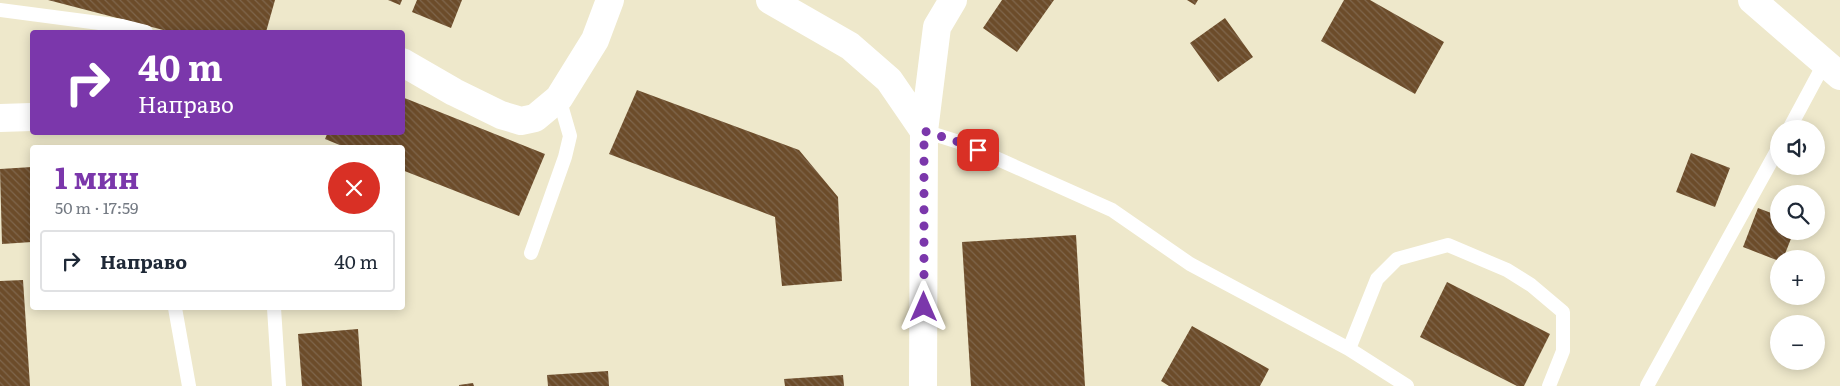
<!DOCTYPE html>
<html lang="ru">
<head>
<meta charset="utf-8">
<style>
	body { margin:0; font-family:Literata,serif; background:#f2f2f3; color:#1f2937; height:100vh; display:flex; flex-direction:column; font-size:19px; white-space:nowrap }
	* { box-sizing:border-box; margin:0 }
	p { font-size:16px; color:#747a83 }
	.icon { flex:none; width:28px; height:28px; fill:none; stroke:currentColor; stroke-width:2; stroke-linecap:round; stroke-linejoin:round }
	.map { position:relative; flex:1; overflow:hidden }
	.side { position:absolute; left:30px; top:145px; width:375px; height:165px; display:flex; flex-direction:column; background:#fff; border-radius:5px; box-shadow:0 2px 12px #0003 }
	.side>* { flex:none }
	.hud { position:absolute; left:30px; top:30px; width:375px; height:105px; border-radius:5px; box-shadow:0 2px 12px #0003; background:#7b37ab; color:#fff; overflow:hidden }
	.fabs { position:absolute; left:1770px; top:120px; display:grid; gap:10px }
	.fabs a { display:grid; place-items:center; width:55px; height:55px; border-radius:50%; background:#fff; box-shadow:0 2px 12px #0003; font-size:25px }
	.pin { position:absolute; display:grid; place-items:center; width:42px; height:42px; color:#fff; margin:-21px; border-radius:10px; box-shadow:0 2px 8px #0006 }
	.me { position:absolute; width:55px; margin:-28px; rotate:0deg; stroke-linejoin:round; filter:drop-shadow(0 0 4px #0008) }
	.turn { display:flex; align-items:center; gap:18px; height:105px; padding:0 25px; font-size:22px }
	.turn .icon { width:65px; height:65px; stroke-width:2.5 }
	.turn b { display:block; font-size:35px; line-height:42px }
	.round { display:grid; place-items:center; flex:none; width:52px; height:52px; border-radius:26px; background:#f2f2f3 }
	.headline { display:flex; align-items:center; justify-content:space-between; height:85px; padding:0 25px }
	h1 { font-size:30px; font-weight:700; line-height:38px; color:#7b37ab }
	ul { padding:0; list-style:none }
	li { display:flex; align-items:center; gap:15px; height:62px; margin:0 10px 8px; padding:0 15px; border:2px solid #e0e1e3; border-radius:5px }
	li div { flex:1 }
	li b { display:block; font-size:19px }
	li em { font-style:normal }
	.map>svg:first-child { display:block }
	.building { fill:url(#building-back-hatch) }
	.lines { fill:none; stroke-linecap:round; stroke-linejoin:round }
	.lane { stroke:#fff; stroke-width:14 }
	.street { stroke:#fff; stroke-width:28 }
	.secondary { stroke:#fff; stroke-width:28 }
	.route { stroke:#7b37ab; stroke-width:9; stroke-dasharray:0 16.2 }
</style>
</head>
<body>
<div class="map">
<svg width="1840" height="386" viewBox="0 0 1840 386">
	<defs>
		<pattern id="building-back-hatch" width="6" height="6" patternUnits="userSpaceOnUse" patternTransform="scale(1.25)"><rect width="6" height="6" fill="#6c4c2a"/><path d="M-1 5l2 2M0 0l6 6M5-1l2 2" fill="none" stroke="#7f664c"/></pattern>
	</defs>
	<rect width="100%" height="100%" fill="#eee8cb"/>
	<!-- building -->
	<path class="building" d="M48 0H275L266 32H171Z
		M388 0H402L400 5Z
		M417 0H462L451 28 412 12Z
		M1002 0H1054L1017 52 983 28Z
		M1187 0H1198L1195 5Z
		M1344 0H1370L1444 42 1415 94 1321 41Z
		M1225 18 1253 57 1218 82 1190 43Z
		M637 90 799 150 838 197 842 281 782 286 775 217 609 154Z
		M402 97 545 154 519 216 402 170V148H347L325 139 328 132H402Z
		M1691 153 1730 168 1715 207 1676 192Z
		M32 167V242L2 244 0 169Z
		M1758 208 1779 216V231H1794L1783 259H1779V261L1743 247Z
		M1076 235 1085 386H971L962 242Z
		M23 280 30 386H0V281Z
		M1447 282 1550 334 1524 386H1517L1420 337Z
		M1192 326 1269 369 1260 386H1169L1161 381Z
		M358 329 362 386H302L298 334Z
		M608 371 609 386H548L547 375Z
		M843 375 844 386H785L784 379Z
		M473 383 474 386H459V385Z"/>
	<g class="lines">
		<!-- lane -->
		<path class="lane" d="M0 10 122 26 146 32
			M1789 129 1825 62
			M924 131 962 143 1112 210 1190 264 1349 349 1407 386
			M531 253 565 157 570 136 559 98
			M175 308 189 386
			M274 308 279 386
			M1349 349 1377 279 1397 259 1448 245 1507 270 1531 285 1563 312V351L1549 386
			M1647 386 1779 147"/>
		<!-- street -->
		<path class="street" d="M770 0 850 46 889 80 924 131
			M402 62 454 92 501 115 521 121 535 118 559 98 595 40 610 0
			M0 118 32 117
			M923 386 924 131 937 27 953 0"/>
		<!-- secondary -->
		<path class="secondary" d="M1752 0 1840 76"/>
	</g>
	<g class="lines">
		<!-- route -->
		<path class="route" d="M924 307V131L962 143 978 150"/>
	</g>
</svg>
<div class="fabs">
<a><svg class="icon" aria-label="sound" viewBox="0 0 24 24"><path d="M4 9h4l5-4v14l-5-4H4zM17 9q2 3 0 6"/></svg></a>
<a><svg class="icon" aria-label="search" viewBox="0 0 24 24"><circle cx="10" cy="10" r="6"/><path d="M15 15l6 6"/></svg></a>
<a>+</a>
<a>−</a>
</div>
<div class="pin" style="left:978px;top:150px;background:#d93025"><svg class="icon" aria-label="arrive" viewBox="0 0 24 24"><path d="M6 21V4h12l-3 4 3 4H6"/></svg></div>
<svg class="me" style="left:924px;top:307px" viewBox="-20 -20 40 40"><path d="M0-17L14 15 0 8-14 15z" fill="#7b37ab" stroke="#fff" stroke-width="4"/></svg>
<div class="hud">
<div class="turn"><svg class="icon" aria-label="right" viewBox="0 0 24 24"><path d="M7 20v-9h11M14 6l5 5-5 5"/></svg><div><b>40 m</b>Направо</div></div>
</div>
<section class="side">
<div class="headline"><div><h1>1 мин</h1><p>50 m · 17:59</p></div><a class="round" style="background:#d93025;color:#fff"><svg class="icon" aria-label="close" viewBox="0 0 24 24"><path d="M6 6l12 12M18 6L6 18"/></svg></a></div>
<ul>
<li><svg class="icon" aria-label="right" viewBox="0 0 24 24"><path d="M7 20v-9h11M14 6l5 5-5 5"/></svg><div><b>Направо</b></div><em>40 m</em></li>
</ul>
</section>
</div>
</body>
</html>
